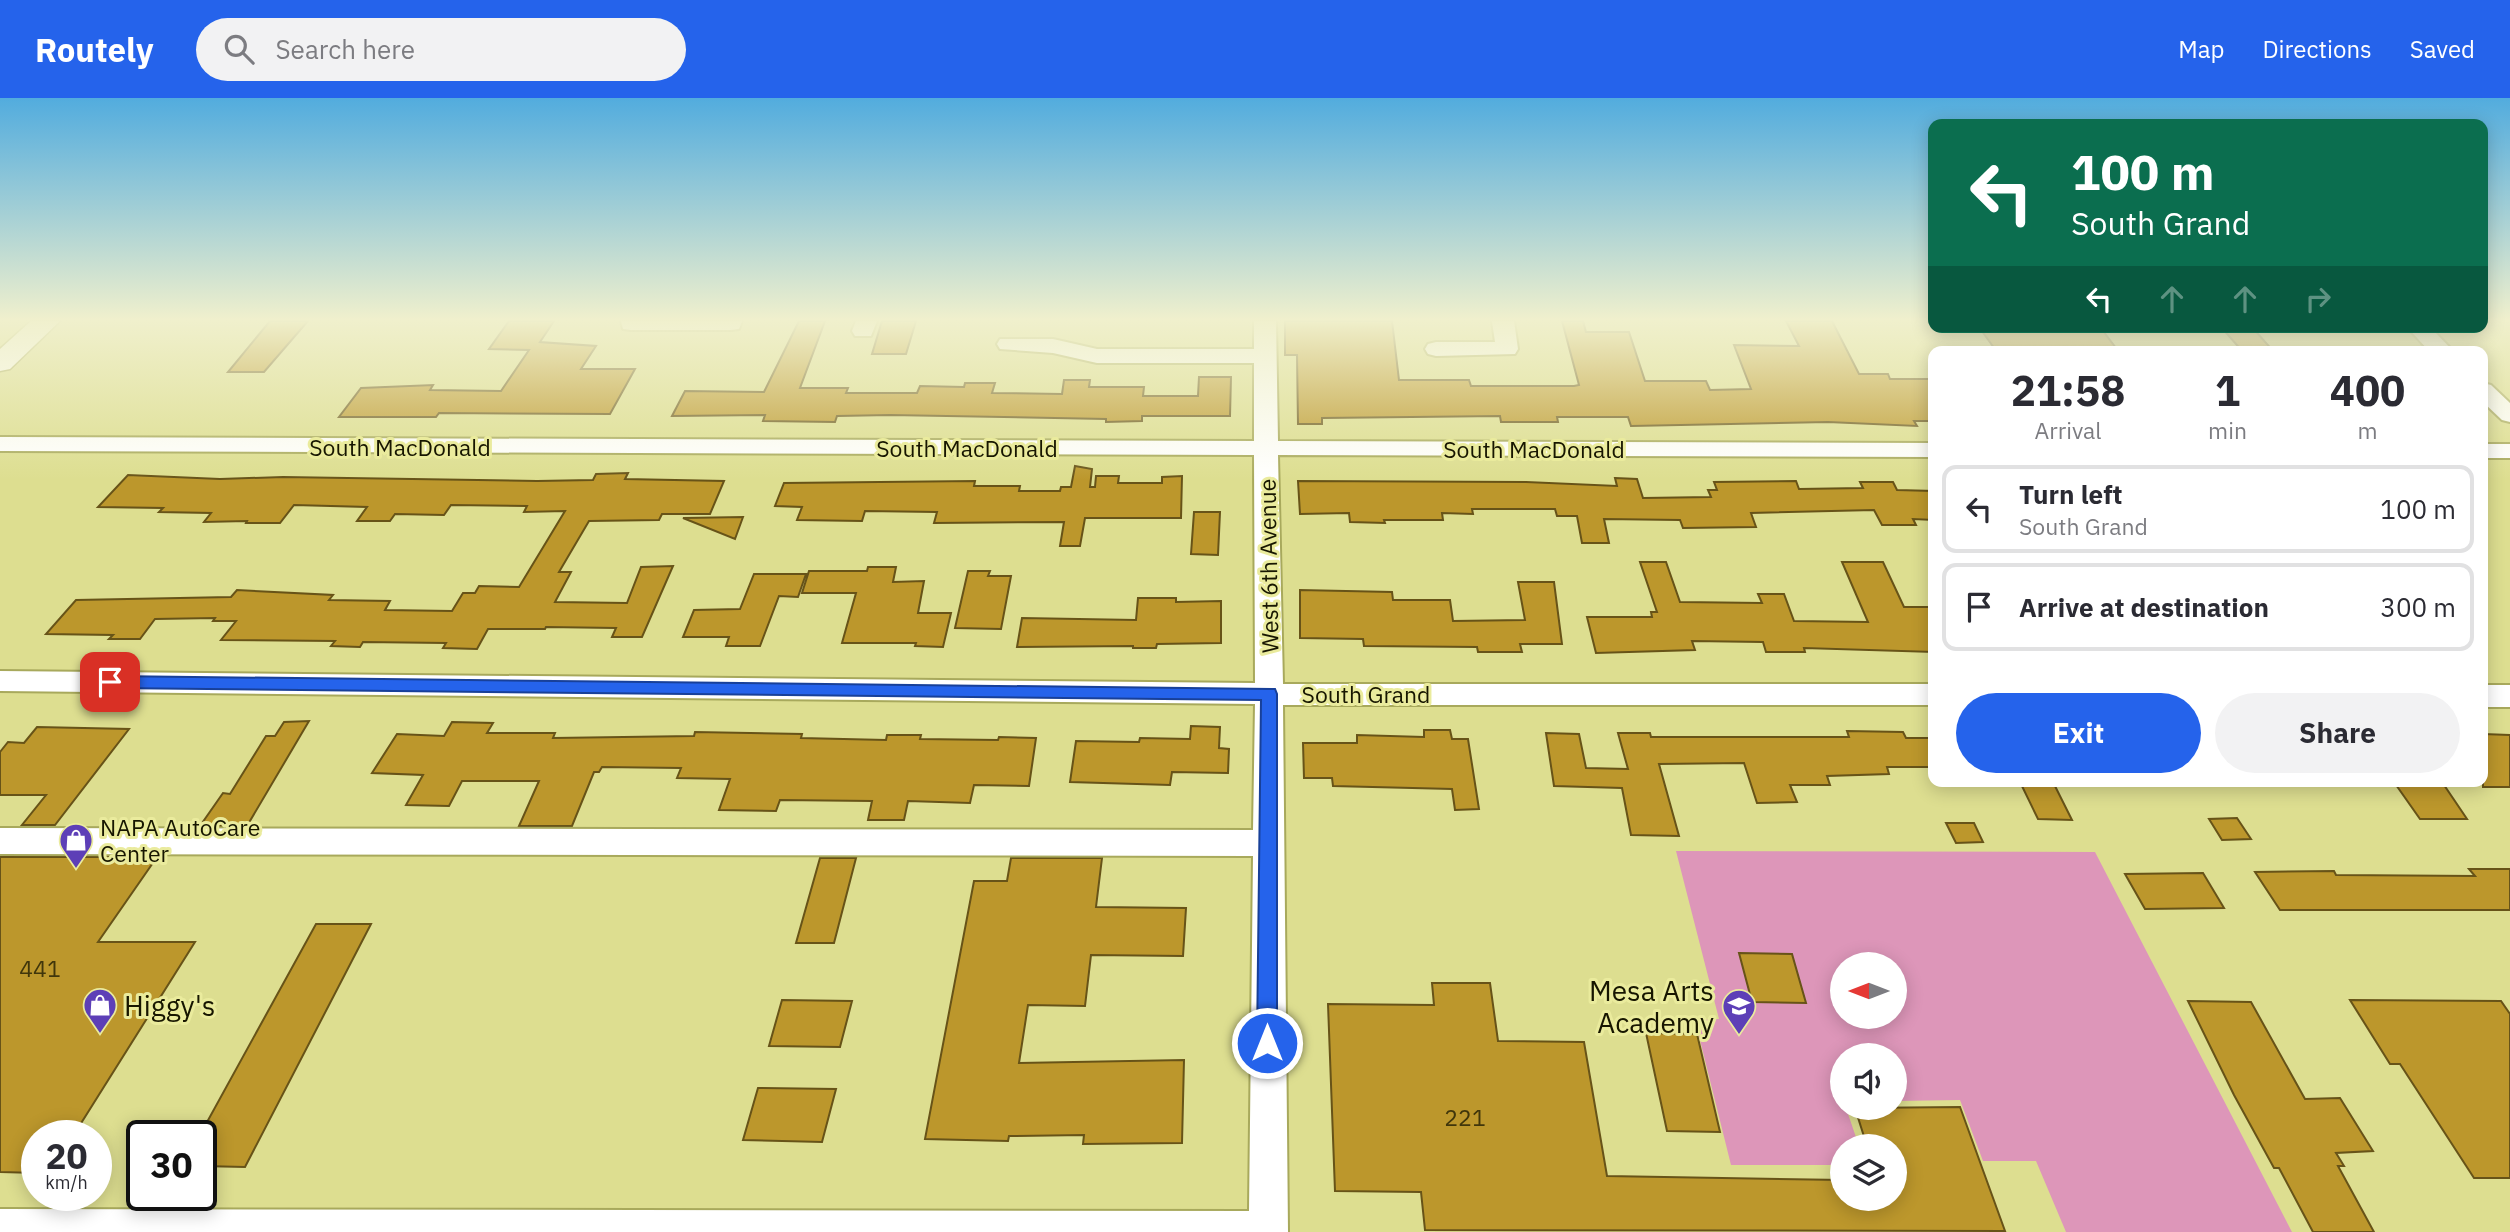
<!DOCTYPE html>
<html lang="en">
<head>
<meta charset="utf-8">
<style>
	body { margin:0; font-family:"IBM Plex Sans",sans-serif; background:#f2f2f3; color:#2b2b33; height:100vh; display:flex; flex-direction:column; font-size:26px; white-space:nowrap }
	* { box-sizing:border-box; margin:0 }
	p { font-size:23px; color:#7c7c81 }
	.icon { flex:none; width:38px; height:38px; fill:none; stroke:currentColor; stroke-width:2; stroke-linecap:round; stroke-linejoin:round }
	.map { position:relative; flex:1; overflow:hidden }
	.panel { position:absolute; left:1928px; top:248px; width:560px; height:441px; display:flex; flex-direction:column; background:#fff; border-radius:14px; box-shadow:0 4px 18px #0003 }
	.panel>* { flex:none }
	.guide { position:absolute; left:1928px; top:21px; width:560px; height:214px; border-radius:14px; box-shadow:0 4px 18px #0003; background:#0b6e4f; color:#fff; overflow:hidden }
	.needle { width:46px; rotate:270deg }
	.controls { position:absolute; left:1830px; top:854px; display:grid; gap:14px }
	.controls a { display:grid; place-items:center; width:77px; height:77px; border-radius:50%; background:#fff; box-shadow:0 4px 18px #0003; font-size:35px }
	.speed { position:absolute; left:21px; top:1022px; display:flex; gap:14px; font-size:35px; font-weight:700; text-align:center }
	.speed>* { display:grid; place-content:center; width:91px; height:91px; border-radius:50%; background:#fff; box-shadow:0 4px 18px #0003; line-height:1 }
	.speed small { font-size:18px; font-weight:400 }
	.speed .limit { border:4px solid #111; border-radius:10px; background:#fff; color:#111 }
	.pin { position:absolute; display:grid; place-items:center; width:60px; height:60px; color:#fff; margin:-30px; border-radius:14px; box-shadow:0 4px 10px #0006 }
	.me { position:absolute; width:77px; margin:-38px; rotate:0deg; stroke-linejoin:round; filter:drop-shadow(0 0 5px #0008) }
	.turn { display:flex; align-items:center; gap:24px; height:147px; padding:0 28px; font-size:32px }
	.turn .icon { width:91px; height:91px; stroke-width:2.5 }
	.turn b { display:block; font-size:49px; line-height:60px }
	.lanes { display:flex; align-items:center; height:66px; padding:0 28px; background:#0003; justify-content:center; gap:35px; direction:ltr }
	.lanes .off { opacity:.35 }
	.eta { display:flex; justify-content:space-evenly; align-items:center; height:119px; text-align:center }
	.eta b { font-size:42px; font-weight:800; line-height:49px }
	.button { display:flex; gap:14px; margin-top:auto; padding:14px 28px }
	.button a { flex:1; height:80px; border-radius:42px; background:#2563eb; color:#fff; font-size:28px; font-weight:800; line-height:80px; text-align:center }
	.button a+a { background:#f2f2f3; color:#2b2b33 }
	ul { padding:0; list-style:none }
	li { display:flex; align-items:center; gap:21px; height:88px; margin:0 14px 10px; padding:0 14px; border:4px solid #e1e1e2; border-radius:14px }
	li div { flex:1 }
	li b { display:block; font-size:26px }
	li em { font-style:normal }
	header { display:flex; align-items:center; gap:42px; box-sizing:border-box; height:98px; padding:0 35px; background:#2563eb; color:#fff }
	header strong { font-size:33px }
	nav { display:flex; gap:38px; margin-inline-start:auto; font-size:24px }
	.search { width:490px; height:63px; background:#f2f2f3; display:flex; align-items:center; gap:18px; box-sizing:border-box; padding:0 24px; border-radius:38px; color:#7c7c81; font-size:26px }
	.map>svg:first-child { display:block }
	.green { fill:#dd96b9; fill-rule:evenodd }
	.building { fill:#bc972c; stroke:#675318; stroke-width:2 }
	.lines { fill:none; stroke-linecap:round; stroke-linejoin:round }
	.minor-casing { stroke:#a8a95c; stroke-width:4 }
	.major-casing { stroke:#a8a95c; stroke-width:3 }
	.minor { fill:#fff; fill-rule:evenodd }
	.major { fill:#fff; fill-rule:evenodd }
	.route { fill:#2563eb; stroke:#184099; stroke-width:2 }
	.labels { text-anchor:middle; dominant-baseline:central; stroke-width:6; stroke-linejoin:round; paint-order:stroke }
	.street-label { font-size:23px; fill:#171600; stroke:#eaeb9d }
	.poi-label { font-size:23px; fill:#171600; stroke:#eaeb9d; text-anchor:start }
	.near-number-label { font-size:23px; fill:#40360b }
	.near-poi-label { font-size:28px; fill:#171600; stroke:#eaeb9d; text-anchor:end }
</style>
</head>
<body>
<header>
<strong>Routely</strong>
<div class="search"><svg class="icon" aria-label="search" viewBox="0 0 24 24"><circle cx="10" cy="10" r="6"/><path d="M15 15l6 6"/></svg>Search here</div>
<nav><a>Map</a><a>Directions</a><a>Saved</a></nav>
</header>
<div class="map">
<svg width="2510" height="1134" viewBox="0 0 2510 1134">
	<rect width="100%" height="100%" fill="#ddde90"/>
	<!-- green -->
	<path class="green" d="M1676 753 2095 754 2292 1134H2066L2036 1063H1983L1960 1002 1895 1003V957H1843V1010H1846L1859 1048H1843V1067H1731L1695 922 1719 921ZM1843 866H1895V919H1843Z"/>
	<!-- building -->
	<path class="building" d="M270 223H308L264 274H228Z
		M509 223H554L540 244 596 248 581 271H635L610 316 439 315 436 319H339L361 290 433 287 430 292 501 293 529 252 489 251Z
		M799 223H825L800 290H848L846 295H917L920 288 964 289 965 285H995L992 295 1062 296 1064 282H1090L1089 289H1144L1143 298H1198L1199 279H1231L1230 318H1142V323L1106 324V321L890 317 837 318 835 324 763 323 765 317 672 318 685 293 764 294Z
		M882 223H916L906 256H872Z
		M1285 223H1392L1399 282H1469L1471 288H1574L1579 287 1562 223H1583L1586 234H1629L1645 283H1706L1710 292 1751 291 1734 247 1799 248 1786 223H1832L1859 276H1888L1890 281H1934V323H1914L1917 328 1828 324 1631 328 1628 319H1557L1558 324H1501L1500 318 1322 320V326H1298L1297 257H1285Z
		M1979 229H2100L2119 254H1997Z
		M2221 229H2252L2274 254H2243Z
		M1075 368 1092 371 1090 389H1095L1096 378H1119L1118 385H1162V379L1182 378 1181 420H1085L1080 448H1060L1064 424 934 425 937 414 865 413 862 423 797 422 802 409 775 408 784 385 975 383 974 388H1020L1019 393H1060L1061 389H1071Z
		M628 375 625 381 724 383 710 416H662L659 422 589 423 559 474H571L555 504 627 505 641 469 673 468 642 539H612L616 530 546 529 545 531H488L477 551 443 550 446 545 363 544 360 549 331 548 335 543 221 542 236 523H213L215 520 155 521 140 541H109L113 537 46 536 76 502 231 499 237 492 333 497 329 502 390 503 385 512 452 513 463 495H475L479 488 519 489 565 413 524 414 527 408 451 407 444 417 395 416 390 423H357L367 409 294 407 280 425H246L247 423 204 424 211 415 159 414 163 410 98 409 128 377 220 381 283 379 537 383 593 382 596 376Z
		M1615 380 1637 381 1643 400 1711 399 1708 392H1717L1714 384 1796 383 1799 391 1863 390 1860 384H1893L1897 392 1934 393V422L1913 421 1916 427H1882L1874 412 1751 415 1756 429 1683 430 1680 422 1604 421 1609 445H1582L1577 418H1557L1555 411H1472L1473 416 1442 415 1443 422H1384L1385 425 1350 424 1349 415 1300 416 1298 383 1526 384 1617 388Z
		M1194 414H1220L1218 457 1191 456Z
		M743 419 735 441 683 420Z
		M1640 464H1666L1680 504 1762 505 1758 496H1784L1794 523 1868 524 1842 464H1883L1904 509H1934V554L1804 550 1805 554H1766L1763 544 1692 543 1695 552 1596 555 1587 519H1652L1651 514H1657Z
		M868 469H896L893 484 924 483 918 515H951L943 549 915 548 916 545H842L856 495H802L809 473H867Z
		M968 473H990L988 478H1011L1001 531 955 530Z
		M754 476H806L798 499 779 498 760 548H726L729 539H683L694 512 740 511Z
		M1518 484H1554L1562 546H1520L1522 554H1478L1477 549 1364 548 1363 541 1300 540V492L1392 494 1393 502H1450L1453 523 1525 522Z
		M1138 500H1176V504L1221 503V545L1157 546 1156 550H1133V548L1017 549 1022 520 1136 522Z
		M309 623 247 728H200L223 695 230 696 266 638H275L284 624Z
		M452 624 493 625 487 635H555L553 640 694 638 695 634 802 636 801 640 886 642 887 637H921L920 641 998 642 999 639 1036 640 1029 688 974 687 970 705 908 703 904 722H868L872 703 780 702 776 713 719 712 730 681 677 680 681 670 602 669 599 674H594L572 728H519L539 683H462L449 708 406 707 423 677 372 675 397 636 444 638Z
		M1191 628 1220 629 1219 650 1229 651 1228 675 1172 674 1170 687 1070 684 1076 643 1139 644 1140 640 1190 641Z
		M37 629 129 631 55 727H22L46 697H0V654L8 644 24 645Z
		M1424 632H1450L1452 641H1468L1479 711 1455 712 1452 691 1333 688 1332 680H1304L1303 645H1357V637L1424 639Z
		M1847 633 1903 634 1906 640H1934V669H1887L1889 676 1827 678 1830 687H1790L1797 704 1757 705 1744 665 1659 666 1679 738 1631 737 1622 690 1554 688 1546 635 1579 636 1586 670 1628 671 1618 635H1650L1651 639H1849Z
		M2483 636 2510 637V689H2483Z
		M2020 684H2053L2072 722 2038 721Z
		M2394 684H2442L2467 721H2420Z
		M2237 720 2251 741 2222 742 2209 721Z
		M1946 725H1974L1983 744 1956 745Z
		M0 759H157L98 844H195L73 1038H37V1075L0 1074Z
		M820 760H856L834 845H796Z
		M1011 760H1102L1096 809 1186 810 1183 858 1091 857 1085 908 1028 907 1019 965 1184 962 1182 1045 1083 1046 1084 1037 1009 1038 1008 1043 925 1041 974 783H1007Z
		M2469 771H2510V812H2280L2255 774 2334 773 2336 777 2475 778Z
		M2203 775 2224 810 2145 811 2125 776Z
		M316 826H371L245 1069 201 1068V1035Z
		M1739 855 1792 856 1806 905 1752 904Z
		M1432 885H1490L1498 943 1584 944 1607 1078 1843 1082V1101H1895V1048H1867L1855 1010 1960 1009 2005 1133 1425 1132 1421 1094 1335 1093 1328 906 1434 907Z
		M782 902 852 903 840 949 769 948Z
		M2350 902 2501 903 2510 916V1080H2474L2400 966H2390Z
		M2188 903 2251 904 2305 1001 2340 1000 2373 1053 2336 1055 2344 1068H2338L2374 1134H2313L2279 1070H2274L2234 997Z
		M1646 935 1697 936 1720 1034 1667 1033Z
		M758 990 836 991 822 1044 743 1042Z"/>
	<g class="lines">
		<defs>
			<path id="minor" d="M621 223H742L739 231 731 232H631L623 231Z
				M856 223H877L871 238H855L852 233Z
				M1254 223H1276L1278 343 1934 345V359L1278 357 1283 586H1934V607H1283L1288 1134H0V1111L1249 1113 1253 758 0 756V730L1253 732 1255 606 0 593V573L1255 585 1254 357 0 353V339L1254 343V265H1097L1053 255 1000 251 997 246 1000 241H1053L1097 251H1254Z
				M1492 223H1514L1518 251 1515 256 1436 258 1428 256 1425 251 1428 246 1436 244H1495Z
				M2407 229H2430L2454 254H2430Z
				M2483 285 2491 287 2510 305V324L2502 322 2483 304Z
				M2483 346H2510V360H2483Z
				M2483 587H2510V609H2483Z"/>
			<path id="major" d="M31 223H60L10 271 0 273V251Z"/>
		</defs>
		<!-- minor casing -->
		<use href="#minor" class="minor-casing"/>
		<!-- major casing -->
		<use href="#major" class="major-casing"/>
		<!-- minor -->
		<use href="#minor" class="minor"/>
		<!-- major -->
		<use href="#major" class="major"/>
	</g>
	<!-- sky -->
	<linearGradient id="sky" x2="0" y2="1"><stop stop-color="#52acde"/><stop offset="0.58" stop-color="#f0f0cd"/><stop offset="1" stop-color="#f0f0cd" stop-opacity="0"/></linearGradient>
	<rect width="2510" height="382" fill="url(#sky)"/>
	<!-- route -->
	<path class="route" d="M110 578 1275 591 1277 596V945L1274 951 1267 954 1260 951 1257 945 1261 602 110 590 102 584Z"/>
	<!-- icons -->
	<defs>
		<symbol id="shop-pin" viewBox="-11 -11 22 30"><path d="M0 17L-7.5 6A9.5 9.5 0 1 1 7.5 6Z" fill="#5d3fb7" stroke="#eaeb9d"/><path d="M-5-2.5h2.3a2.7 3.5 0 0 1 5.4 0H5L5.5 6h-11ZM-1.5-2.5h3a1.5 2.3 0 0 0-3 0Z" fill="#fff"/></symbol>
		<symbol id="school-pin" viewBox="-11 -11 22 30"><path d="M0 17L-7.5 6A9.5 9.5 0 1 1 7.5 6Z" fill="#5d3fb7" stroke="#eaeb9d"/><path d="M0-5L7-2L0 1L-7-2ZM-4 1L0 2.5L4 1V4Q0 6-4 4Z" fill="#fff"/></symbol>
	</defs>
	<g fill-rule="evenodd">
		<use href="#shop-pin" x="57" y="723" width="38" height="52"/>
		<use href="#shop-pin" x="81" y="888" width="38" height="52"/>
		<use href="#school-pin" x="1720" y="889" width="38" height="52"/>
	</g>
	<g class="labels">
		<!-- street labels -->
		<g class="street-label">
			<text x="400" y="349">South MacDonald</text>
			<text x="967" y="350">South MacDonald</text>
			<text x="1534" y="351">South MacDonald</text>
			<text transform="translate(1268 468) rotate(-91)">West 6th Avenue</text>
			<text x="1366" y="596">South Grand</text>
		</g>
		<!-- poi labels -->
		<g class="poi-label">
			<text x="100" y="729">NAPA AutoCare<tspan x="100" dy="26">Center</tspan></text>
		</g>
		<!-- near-number labels -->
		<g class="near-number-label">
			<text x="40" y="870">441</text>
			<text x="1465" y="1019">221</text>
		</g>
		<!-- near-poi labels -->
		<g class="near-poi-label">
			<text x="1714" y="892">Mesa Arts<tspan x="1714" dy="32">Academy</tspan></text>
			<text x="124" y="907" text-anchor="start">Higgy's</text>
		</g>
	</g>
</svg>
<div class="controls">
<a><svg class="needle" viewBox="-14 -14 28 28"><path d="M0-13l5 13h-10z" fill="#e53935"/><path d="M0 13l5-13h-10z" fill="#7c7c81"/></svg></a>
<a><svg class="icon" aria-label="sound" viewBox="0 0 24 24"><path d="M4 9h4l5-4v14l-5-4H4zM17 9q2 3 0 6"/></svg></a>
<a><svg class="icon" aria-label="layers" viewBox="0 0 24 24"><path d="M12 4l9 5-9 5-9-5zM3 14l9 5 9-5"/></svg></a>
</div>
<div class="speed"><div>20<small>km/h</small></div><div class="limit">30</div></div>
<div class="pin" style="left:110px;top:584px;background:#d93025"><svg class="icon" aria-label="arrive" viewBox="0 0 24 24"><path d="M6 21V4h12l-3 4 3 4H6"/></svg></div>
<svg class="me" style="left:1267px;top:945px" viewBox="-20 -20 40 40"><circle r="17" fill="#2563eb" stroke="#fff" stroke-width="3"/><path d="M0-11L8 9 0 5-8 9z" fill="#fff"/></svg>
<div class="guide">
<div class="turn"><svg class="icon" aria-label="left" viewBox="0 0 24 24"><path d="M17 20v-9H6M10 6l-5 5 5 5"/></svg><div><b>100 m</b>South Grand</div></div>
<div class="lanes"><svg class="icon" aria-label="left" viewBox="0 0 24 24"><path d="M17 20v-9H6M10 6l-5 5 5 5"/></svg><svg class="icon off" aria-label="ahead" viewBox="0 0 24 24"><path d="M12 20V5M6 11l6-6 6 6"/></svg><svg class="icon off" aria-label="ahead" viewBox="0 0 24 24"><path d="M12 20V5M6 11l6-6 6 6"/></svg><svg class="icon off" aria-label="right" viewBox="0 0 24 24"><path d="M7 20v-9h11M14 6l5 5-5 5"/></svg></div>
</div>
<section class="panel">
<div class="eta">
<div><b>21:58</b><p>Arrival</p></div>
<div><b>1</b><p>min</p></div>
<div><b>400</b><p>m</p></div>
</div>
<ul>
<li><svg class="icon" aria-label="left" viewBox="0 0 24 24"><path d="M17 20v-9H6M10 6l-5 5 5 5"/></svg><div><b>Turn left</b><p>South Grand</p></div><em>100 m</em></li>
<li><svg class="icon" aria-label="arrive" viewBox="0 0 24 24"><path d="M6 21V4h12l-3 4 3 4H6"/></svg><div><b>Arrive at destination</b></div><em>300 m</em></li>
</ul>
<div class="button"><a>Exit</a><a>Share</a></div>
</section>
</div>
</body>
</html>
